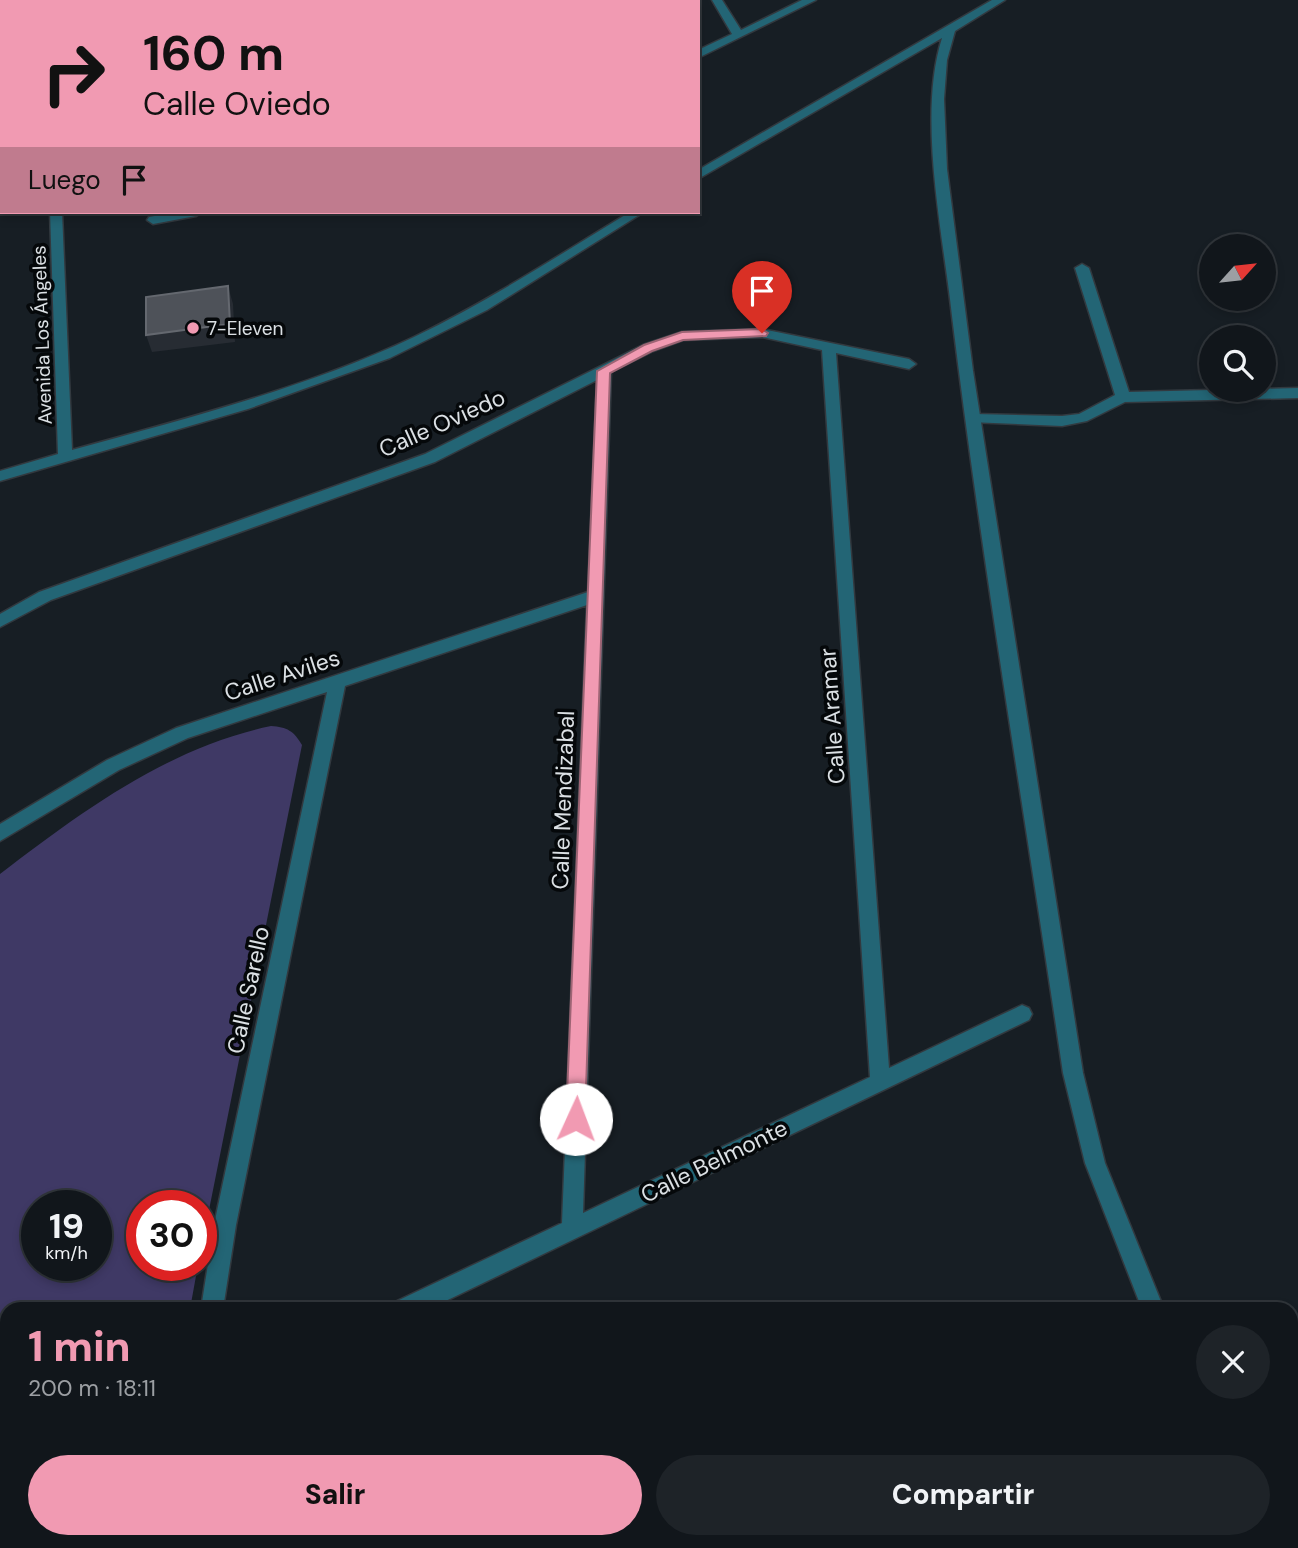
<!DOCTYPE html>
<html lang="es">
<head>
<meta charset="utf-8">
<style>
	body { margin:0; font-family:"DM Sans",sans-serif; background:#1e2328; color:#f1f3f6; height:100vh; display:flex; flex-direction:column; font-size:26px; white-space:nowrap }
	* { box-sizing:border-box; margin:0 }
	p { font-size:23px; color:#9c9fa3 }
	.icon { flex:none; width:38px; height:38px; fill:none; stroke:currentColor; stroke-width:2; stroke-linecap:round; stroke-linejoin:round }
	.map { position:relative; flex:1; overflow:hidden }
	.sheet { position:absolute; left:0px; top:1302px; width:1298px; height:247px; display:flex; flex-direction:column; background:#11161b; border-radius:21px 21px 0 0; box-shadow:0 4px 10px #0003,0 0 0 2px #30353a }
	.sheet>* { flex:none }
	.top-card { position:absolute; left:0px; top:0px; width:700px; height:214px; box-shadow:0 4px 10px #0003,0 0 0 2px #30353a; background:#f19ab2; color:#111; overflow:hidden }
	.needle { width:46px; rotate:63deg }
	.tools { position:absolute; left:1199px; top:234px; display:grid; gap:14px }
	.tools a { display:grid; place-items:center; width:77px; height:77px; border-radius:50%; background:#11161b; box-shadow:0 4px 10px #0003,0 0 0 2px #30353a; font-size:35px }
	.speed { position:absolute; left:21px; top:1190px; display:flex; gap:14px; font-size:35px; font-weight:700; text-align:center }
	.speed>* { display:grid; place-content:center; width:91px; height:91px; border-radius:50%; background:#11161b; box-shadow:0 4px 10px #0003,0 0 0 2px #30353a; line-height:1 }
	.speed small { font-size:18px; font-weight:400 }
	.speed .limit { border:10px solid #d22; background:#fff; color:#111 }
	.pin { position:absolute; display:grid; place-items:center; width:60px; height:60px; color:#fff; margin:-72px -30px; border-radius:50% 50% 50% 0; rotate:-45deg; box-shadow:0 0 7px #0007 }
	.pin .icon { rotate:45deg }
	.me { position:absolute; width:77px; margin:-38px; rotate:2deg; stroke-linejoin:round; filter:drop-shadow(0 0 5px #0008) }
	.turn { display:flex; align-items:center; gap:24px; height:147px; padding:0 28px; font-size:32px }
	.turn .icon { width:91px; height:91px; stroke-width:2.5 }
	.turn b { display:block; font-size:49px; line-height:60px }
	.then { display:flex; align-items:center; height:66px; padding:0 28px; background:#0003; gap:14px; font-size:26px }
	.round { display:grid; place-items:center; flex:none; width:74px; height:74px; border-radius:37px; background:#1e2328 }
	.headline { display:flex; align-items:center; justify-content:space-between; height:119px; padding:0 28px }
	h1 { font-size:42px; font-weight:800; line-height:52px; color:#f19ab2 }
	.action { display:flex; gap:14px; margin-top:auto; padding:14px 28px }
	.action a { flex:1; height:80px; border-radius:42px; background:#f19ab2; color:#111; font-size:28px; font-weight:800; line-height:80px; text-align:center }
	.action a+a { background:#1e2328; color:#f1f3f6 }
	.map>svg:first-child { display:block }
	.green { fill:#3f3965; fill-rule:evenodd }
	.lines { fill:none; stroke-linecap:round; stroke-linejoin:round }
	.lane-casing { stroke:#32393f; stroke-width:3 }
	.street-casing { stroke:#32393f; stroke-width:3 }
	.lane { fill:#236575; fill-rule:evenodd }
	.street { fill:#236575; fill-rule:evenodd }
	.shaded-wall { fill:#272c33 }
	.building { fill:#4e5259; stroke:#64686f; stroke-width:2 }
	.route { fill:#f19ab2; stroke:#9d6474; stroke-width:2 }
	.poi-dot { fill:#f19ab2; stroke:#05080a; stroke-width:2.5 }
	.labels { text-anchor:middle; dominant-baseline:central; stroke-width:7; stroke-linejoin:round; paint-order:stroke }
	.far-poi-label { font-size:19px; fill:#dbe0e4; stroke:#05080a; text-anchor:start }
	.far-street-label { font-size:19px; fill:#dbe0e4; stroke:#05080a }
	.street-label { font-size:23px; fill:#dbe0e4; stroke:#05080a }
</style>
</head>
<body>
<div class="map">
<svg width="1298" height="1548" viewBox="0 0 1298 1548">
	<rect width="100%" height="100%" fill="#171e24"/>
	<!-- green -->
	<path class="green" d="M271 726C287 727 294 731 302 745L201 1250V1206H142V1265H198L190 1309H7V1453L0 1456V874C81 812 169 747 271 726ZM37 1206H96V1265H37Z"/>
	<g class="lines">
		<defs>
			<path id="lane" d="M1082 264 1089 268 1129 392 1298 388V398L1125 402 1087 421 1062 426 969 422 967 419 974 414 1062 416 1079 414 1115 395 1075 268Z"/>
			<path id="street" d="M43 0H53V2H43Z
				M173 0H183L184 2H173Z
				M341 0H351V2H341Z
				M527 0H537L538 2H527Z
				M712 0H722L741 30 802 0H816L702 56 698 55V50L732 34Z
				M992 0H1005L955 31 947 60 944 99 947 169 973 371 1083 1073 1105 1163 1164 1309H1142L1085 1163 1063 1073C1026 821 983 569 952 316 943 233 917 117 942 38L698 179V170Z
				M50 212H62L72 450C187 418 306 388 414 337 489 301 559 255 630 212H644L487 310 390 358 248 409 0 481V471L58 454Z
				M177 212H202L196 216 153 224 147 220 149 217Z
				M762 329 909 359 916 364 909 369 836 353 889 1068 1022 1005 1029 1008 1032 1014 1029 1020 429 1309H394L397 1301 562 1223 587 605 345 686 236 1225 223 1309H201L214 1225 327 692 188 738 119 770 0 841V824L107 760 176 728 588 592 597 380 435 462 51 600 0 627V614L39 592 425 454 643 345 682 332ZM762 337 822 350 870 1077 583 1213 611 372 653 351 683 340Z
				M7 1485V1509L0 1512V1488Z
				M1292 1508 1298 1511V1541L1292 1538Z
				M778 1542H812L810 1548H776Z
				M1024 1542H1050L1052 1548H1026Z"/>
		</defs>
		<!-- lane casing -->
		<use href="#lane" class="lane-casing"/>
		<!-- street casing -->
		<use href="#street" class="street-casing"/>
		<!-- lane -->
		<use href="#lane" class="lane"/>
		<!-- street -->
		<use href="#street" class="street"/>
	</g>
	<!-- shaded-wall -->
	<path class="shaded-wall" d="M228 286 233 304 235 342 152 352 146 335Z"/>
	<!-- building -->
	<path class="building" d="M228 286 230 324 146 335V297Z"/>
	<!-- route -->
	<path class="route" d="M762 329 768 333 766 336 683 340 652 351 610 373 585 1119 582 1126 576 1128 569 1126 566 1119 597 371 644 345 682 332Z"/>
	<!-- markers -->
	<circle class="poi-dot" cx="193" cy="328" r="7"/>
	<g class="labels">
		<!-- far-poi labels -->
		<g class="far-poi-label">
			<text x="207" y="328">7-Eleven</text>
		</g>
		<!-- far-street labels -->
		<g class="far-street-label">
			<text transform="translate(42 335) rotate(-92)">Avenida Los Ángeles</text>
		</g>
		<!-- street labels -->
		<g class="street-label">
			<text transform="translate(442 423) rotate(-24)">Calle Oviedo</text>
			<text transform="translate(282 675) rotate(-18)">Calle Aviles</text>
			<text transform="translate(832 716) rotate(-94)">Calle Aramar</text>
			<text transform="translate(563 800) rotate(-88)">Calle Mendizabal</text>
			<text transform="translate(248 990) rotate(-78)">Calle Sarello</text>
			<text transform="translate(714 1161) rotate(-26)">Calle Belmonte</text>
		</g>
	</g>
</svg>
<div class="tools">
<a><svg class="needle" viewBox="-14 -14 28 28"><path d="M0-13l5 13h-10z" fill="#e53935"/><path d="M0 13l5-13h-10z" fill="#9c9fa3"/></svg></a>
<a><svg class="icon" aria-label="search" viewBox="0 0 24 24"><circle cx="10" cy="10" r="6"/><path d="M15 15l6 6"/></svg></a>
</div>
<div class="speed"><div>19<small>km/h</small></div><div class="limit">30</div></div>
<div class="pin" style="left:762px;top:333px;background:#d93025"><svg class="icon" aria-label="arrive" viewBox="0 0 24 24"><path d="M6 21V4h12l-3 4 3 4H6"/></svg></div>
<svg class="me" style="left:576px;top:1119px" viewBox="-20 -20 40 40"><circle r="19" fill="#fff"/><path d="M0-13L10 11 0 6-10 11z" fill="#f19ab2"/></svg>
<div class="top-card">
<div class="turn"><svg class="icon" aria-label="right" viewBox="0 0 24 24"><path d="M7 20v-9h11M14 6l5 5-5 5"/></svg><div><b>160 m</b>Calle Oviedo</div></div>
<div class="then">Luego<svg class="icon" aria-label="arrive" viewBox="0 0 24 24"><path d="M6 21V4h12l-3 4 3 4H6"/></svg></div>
</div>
<section class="sheet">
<div class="headline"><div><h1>1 min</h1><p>200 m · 18:11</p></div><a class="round"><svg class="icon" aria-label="close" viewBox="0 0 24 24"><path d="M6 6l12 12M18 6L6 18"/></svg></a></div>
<div class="action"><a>Salir</a><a>Compartir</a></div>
</section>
</div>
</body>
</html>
